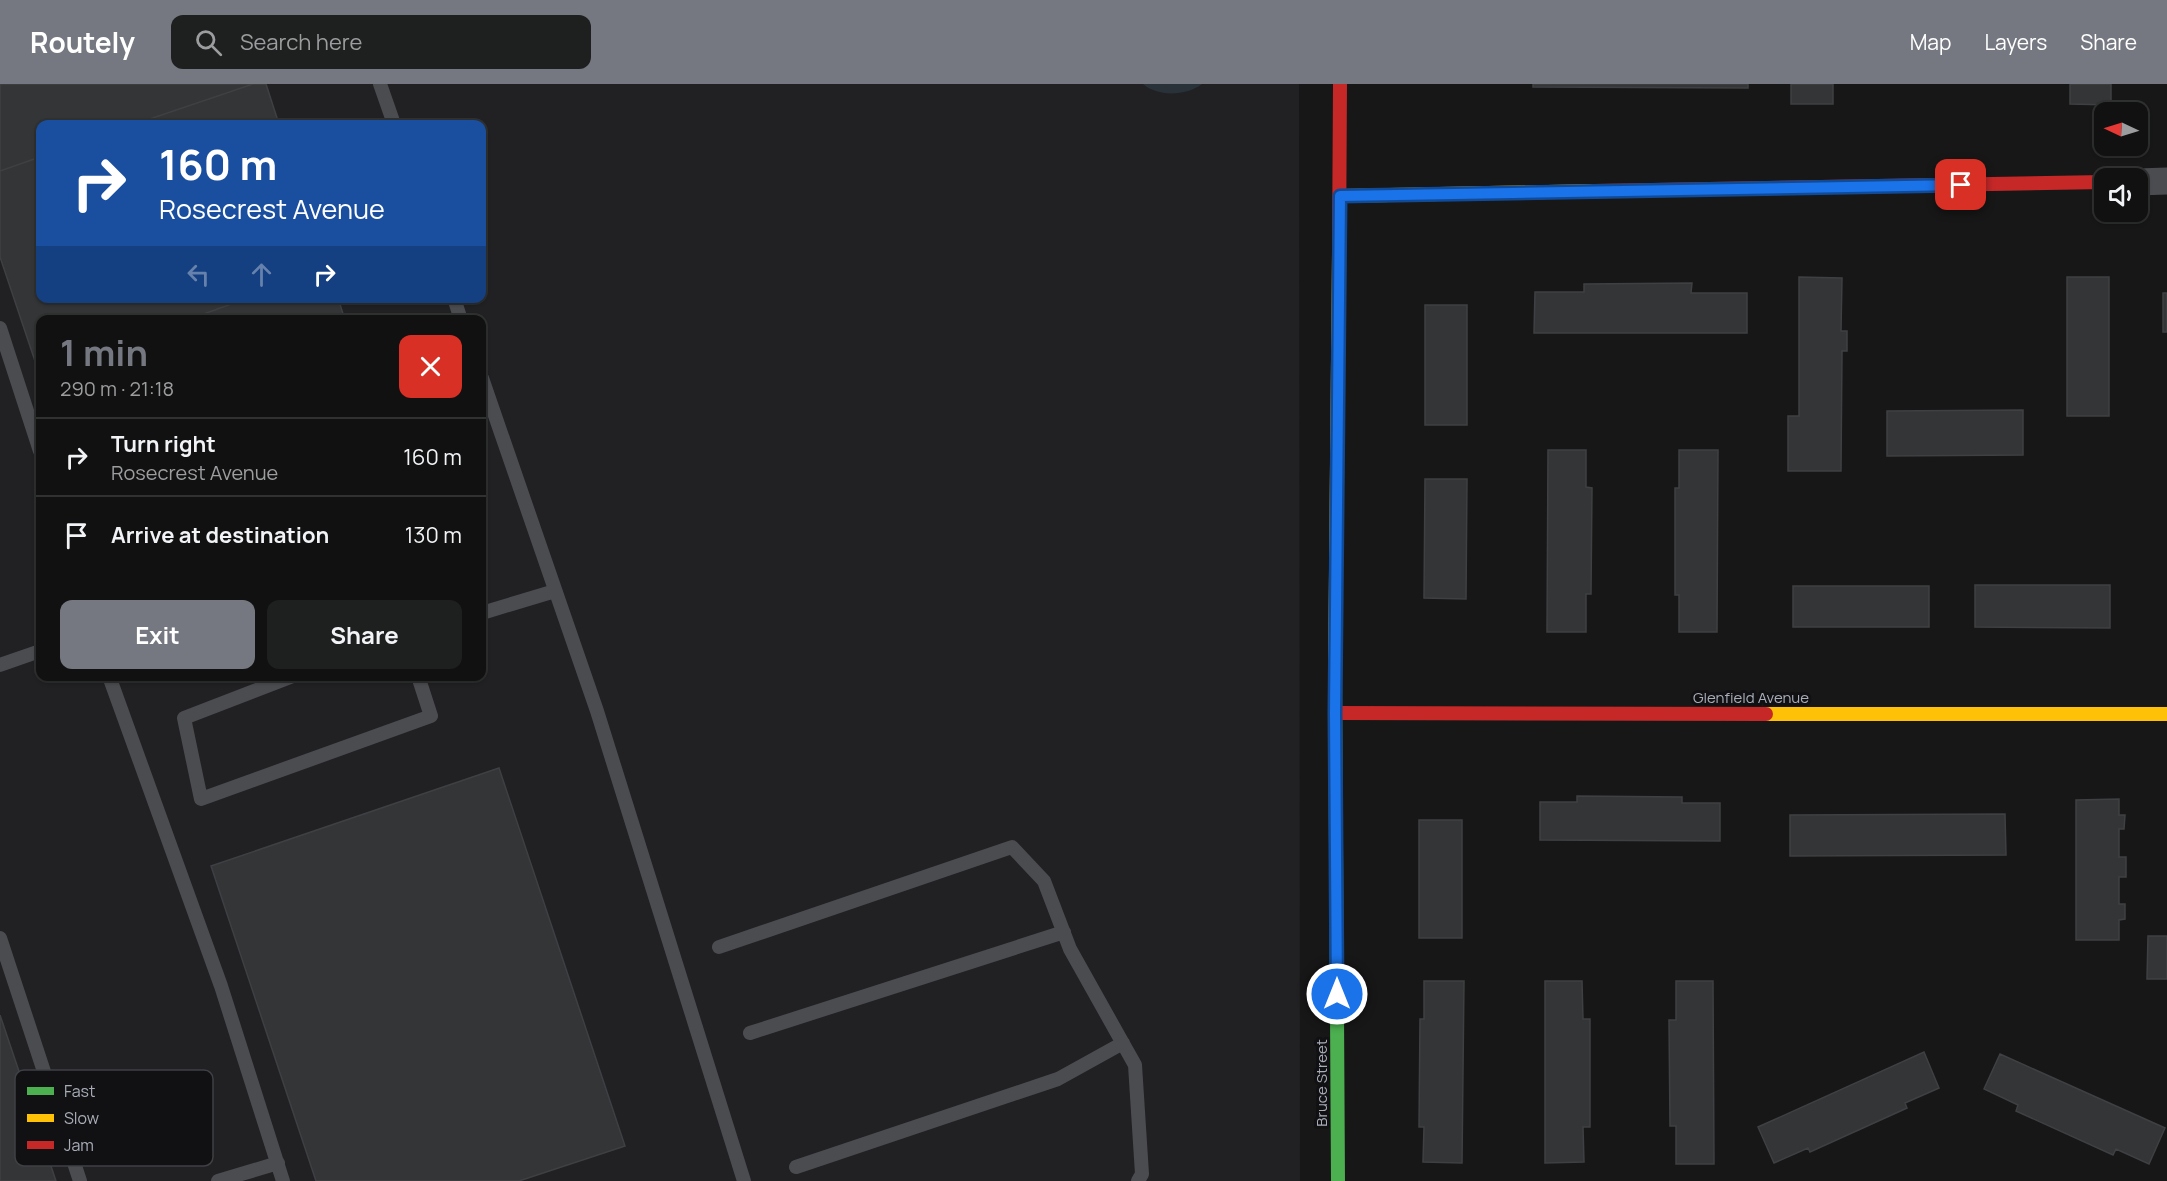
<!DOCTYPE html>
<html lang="en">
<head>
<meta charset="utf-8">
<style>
	body { margin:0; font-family:Manrope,sans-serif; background:#1e1f1f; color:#f1f3f6; height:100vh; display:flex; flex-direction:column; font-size:22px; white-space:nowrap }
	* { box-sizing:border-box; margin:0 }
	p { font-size:20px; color:#9c9d9f }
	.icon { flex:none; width:33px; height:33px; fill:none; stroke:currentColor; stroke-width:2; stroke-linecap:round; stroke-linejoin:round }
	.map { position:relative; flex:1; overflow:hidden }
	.panel { position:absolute; left:36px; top:231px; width:450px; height:366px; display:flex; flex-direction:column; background:#111; border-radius:12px; box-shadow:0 2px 4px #0004,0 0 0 2px #303131 }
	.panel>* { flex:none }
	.banner { position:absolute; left:36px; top:36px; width:450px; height:183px; border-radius:12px; box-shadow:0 2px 4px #0004,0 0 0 2px #303131; background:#1a4fa0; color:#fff; overflow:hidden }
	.needle { width:39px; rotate:274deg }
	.fabs { position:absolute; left:2094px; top:18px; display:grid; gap:12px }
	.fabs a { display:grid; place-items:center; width:54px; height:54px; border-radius:12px; background:#111; box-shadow:0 2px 4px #0004,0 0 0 2px #303131; font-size:30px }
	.pin { position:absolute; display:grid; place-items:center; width:51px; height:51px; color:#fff; margin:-26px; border-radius:12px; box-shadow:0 3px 9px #0006 }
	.me { position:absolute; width:66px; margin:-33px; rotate:0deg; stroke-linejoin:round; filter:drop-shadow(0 0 4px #0008) }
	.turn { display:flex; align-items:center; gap:21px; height:126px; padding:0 24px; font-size:27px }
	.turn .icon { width:78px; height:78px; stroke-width:2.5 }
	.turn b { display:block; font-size:42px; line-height:51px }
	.lanes { display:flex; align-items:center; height:57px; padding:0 24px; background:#0003; justify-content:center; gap:30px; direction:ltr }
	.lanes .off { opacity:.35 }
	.round { display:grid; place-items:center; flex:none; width:63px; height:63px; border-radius:12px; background:#1e1f1f }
	.head { display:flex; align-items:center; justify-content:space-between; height:102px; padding:0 24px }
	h1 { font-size:36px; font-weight:700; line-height:45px; color:#757880 }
	.cta { display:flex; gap:12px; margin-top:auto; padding:12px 24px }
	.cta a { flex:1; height:69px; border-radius:12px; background:#757880; color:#fff; font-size:24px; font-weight:700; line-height:69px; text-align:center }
	.cta a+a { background:#1e1f1f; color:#f1f3f6 }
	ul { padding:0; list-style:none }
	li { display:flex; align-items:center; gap:18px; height:78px; padding:0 24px; border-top:2px solid #303131 }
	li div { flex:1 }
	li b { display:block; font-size:22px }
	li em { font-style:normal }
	header { display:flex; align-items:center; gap:36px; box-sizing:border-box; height:84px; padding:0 30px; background:#757880; color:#fff }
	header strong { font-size:28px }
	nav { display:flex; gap:33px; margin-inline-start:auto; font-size:21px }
	.search { width:420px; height:54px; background:#1e1f1f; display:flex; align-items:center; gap:15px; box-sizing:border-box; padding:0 21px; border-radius:12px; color:#9c9d9f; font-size:22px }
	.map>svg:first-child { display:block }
	.built { fill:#212124; fill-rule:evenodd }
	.water { fill:#2a3239 }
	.building { fill:#343537; stroke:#3f4043; stroke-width:1.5 }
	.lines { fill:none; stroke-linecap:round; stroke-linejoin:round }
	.lane { stroke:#4b4c50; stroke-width:14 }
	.street { stroke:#4b4c50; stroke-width:27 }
	.fast { stroke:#4caf50; stroke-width:14 }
	.slow { stroke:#ffc107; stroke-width:14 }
	.jam { stroke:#c62828; stroke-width:14 }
	.route-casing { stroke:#114b97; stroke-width:15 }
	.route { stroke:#1a73e8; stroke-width:10 }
	.labels { text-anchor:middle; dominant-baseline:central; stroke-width:6; stroke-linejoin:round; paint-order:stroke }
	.street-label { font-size:15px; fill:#a8adb8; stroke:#111113 }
	.key { fill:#111113; stroke:#3e4045; stroke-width:1.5 }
	.key-label { font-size:16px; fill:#a8adb8 }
</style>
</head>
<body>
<header>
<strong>Routely</strong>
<div class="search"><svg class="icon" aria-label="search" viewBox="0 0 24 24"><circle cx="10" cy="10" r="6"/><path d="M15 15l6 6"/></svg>Search here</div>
<nav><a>Map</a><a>Layers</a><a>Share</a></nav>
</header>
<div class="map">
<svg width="2167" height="1097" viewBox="0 0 2167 1097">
	<rect width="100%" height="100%" fill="#171717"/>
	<!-- built -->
	<path class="built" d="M0 0H1299L1300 1097H0ZM40 40H482V214H40ZM40 236H482V592H40Z"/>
	<!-- water -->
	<path class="water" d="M1143 0H1202C1186 12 1158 13 1143 0Z"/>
	<!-- building -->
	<path class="building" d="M0 0H253L135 40H40V73L0 87Z
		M253 0H266L279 40H135Z
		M1533 0H1748V4L1533 3Z
		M1791 0H1833V20H1791Z
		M2070 0H2111V21L2070 20Z
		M40 73V214H248L187 236H40V286H38L0 173V87Z
		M1799 193 1842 194 1841 247H1847V267H1842L1841 387H1788V332H1799Z
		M2067 193H2109V332H2067Z
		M1692 199 1691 209H1747V249H1534L1535 208H1584V200Z
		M2163 209H2167V248H2163Z
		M248 214H338L345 236H187Z
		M1425 221H1467V341H1425Z
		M2023 326V371L1887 372V327Z
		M1548 366H1586V403L1592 404 1591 510H1586V548H1547Z
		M1679 366H1718L1717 548H1679V511H1675V404H1679Z
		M1425 395H1467L1466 515 1424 514Z
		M1975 501H2110V544L1975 543Z
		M1793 502H1929V543H1793Z
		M499 684 625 1062 519 1097H316L211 782Z
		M1577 712 1682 713V719H1720V757L1540 756V718H1577Z
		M2119 715V731H2125L2124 745H2119V773H2126V793H2119V820H2125V835L2119 836V856H2076V716Z
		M2005 730 2006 771 1790 772V731Z
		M1419 736H1462V854H1419Z
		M2148 852H2167V895H2147Z
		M1424 897H1464L1462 1079 1423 1078 1424 1043H1419L1420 935H1424Z
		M1545 897H1582L1583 935H1590V1043H1583L1584 1078 1545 1079Z
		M1676 897H1713L1714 1080H1676V1042H1670L1669 936H1676Z
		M0 931 56 1097H0Z
		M1924 968 1939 1004 1905 1019 1907 1024 1810 1068 1808 1064 1774 1079 1758 1043Z
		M2000 970 2165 1044 2149 1080 2116 1065 2113 1071 2016 1027 2018 1021 1984 1005Z"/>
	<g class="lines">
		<!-- lane -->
		<path class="lane" d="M380 0 394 40
			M454 214 461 236
			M0 244 40 367
			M482 294 597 627 744 1097
			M482 529 555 507
			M0 581 40 567
			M109 592 221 902 283 1097
			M293 592 184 634 201 715 431 632 418 592
			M0 854 80 1097
			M719 863 1012 763 1044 797 1070 865 1135 981 1142 1090 1138 1097
			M750 949 1064 848
			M796 1083 1058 995 1123 959
			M218 1097 278 1079"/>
		<!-- street -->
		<path class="street" d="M2138 98 2167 97"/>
		<!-- fast -->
		<path class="fast" d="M1335 592 1338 1097"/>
		<!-- slow -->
		<path class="slow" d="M1340 112 1594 107
			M1335 592 1339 170
			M1766 630H2167"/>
		<!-- jam -->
		<path class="jam" d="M1594 107 2104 98
			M1339 170 1340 0
			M1335 629 1766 630"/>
	</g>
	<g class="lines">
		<defs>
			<path id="route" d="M1337 910 1335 629 1340 112 1961 101"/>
		</defs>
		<!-- route casing -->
		<use href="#route" class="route-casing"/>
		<!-- route -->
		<use href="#route" class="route"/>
	</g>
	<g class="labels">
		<!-- street labels -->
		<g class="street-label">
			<text x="1751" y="613">Glenfield Avenue</text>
			<text transform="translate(1321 999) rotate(-90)">Bruce Street</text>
		</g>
	</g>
	<!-- legend -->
	<rect x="15" y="986" width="198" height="96" rx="9" class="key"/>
	<rect x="27" y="1003" width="27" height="8" fill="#4caf50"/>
	<rect x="27" y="1030" width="27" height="8" fill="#ffc107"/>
	<rect x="27" y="1057" width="27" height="8" fill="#c62828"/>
	<g class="key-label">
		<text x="64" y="1013">Fast</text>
		<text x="64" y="1040">Slow</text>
		<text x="64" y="1067">Jam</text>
	</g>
</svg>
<div class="fabs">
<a><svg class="needle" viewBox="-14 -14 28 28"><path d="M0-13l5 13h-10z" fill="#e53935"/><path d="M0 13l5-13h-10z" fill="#9c9d9f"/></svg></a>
<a><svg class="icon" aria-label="sound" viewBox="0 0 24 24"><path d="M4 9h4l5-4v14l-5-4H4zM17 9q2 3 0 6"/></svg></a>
</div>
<div class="pin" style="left:1961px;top:101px;background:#d93025"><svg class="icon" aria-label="arrive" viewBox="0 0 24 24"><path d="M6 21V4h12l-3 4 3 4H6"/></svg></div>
<svg class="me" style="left:1337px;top:910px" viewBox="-20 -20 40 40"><circle r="17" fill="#1a73e8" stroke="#fff" stroke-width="3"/><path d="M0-11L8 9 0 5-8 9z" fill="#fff"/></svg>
<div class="banner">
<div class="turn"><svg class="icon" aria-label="right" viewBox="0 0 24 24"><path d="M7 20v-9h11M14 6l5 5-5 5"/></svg><div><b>160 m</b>Rosecrest Avenue</div></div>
<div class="lanes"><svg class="icon off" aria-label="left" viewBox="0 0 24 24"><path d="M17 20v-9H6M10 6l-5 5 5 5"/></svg><svg class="icon off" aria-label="ahead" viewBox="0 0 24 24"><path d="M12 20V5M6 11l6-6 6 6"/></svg><svg class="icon" aria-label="right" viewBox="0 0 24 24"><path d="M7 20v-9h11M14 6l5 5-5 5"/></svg></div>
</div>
<section class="panel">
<div class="head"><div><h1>1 min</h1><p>290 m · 21:18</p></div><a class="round" style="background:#d93025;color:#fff"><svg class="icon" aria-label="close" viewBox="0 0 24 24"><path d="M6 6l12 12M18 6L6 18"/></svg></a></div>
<ul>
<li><svg class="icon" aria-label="right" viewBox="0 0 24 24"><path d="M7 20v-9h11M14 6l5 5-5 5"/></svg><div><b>Turn right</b><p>Rosecrest Avenue</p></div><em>160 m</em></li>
<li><svg class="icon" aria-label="arrive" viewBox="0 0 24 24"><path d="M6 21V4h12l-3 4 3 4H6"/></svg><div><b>Arrive at destination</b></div><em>130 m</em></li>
</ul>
<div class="cta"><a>Exit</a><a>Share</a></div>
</section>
</div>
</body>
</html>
